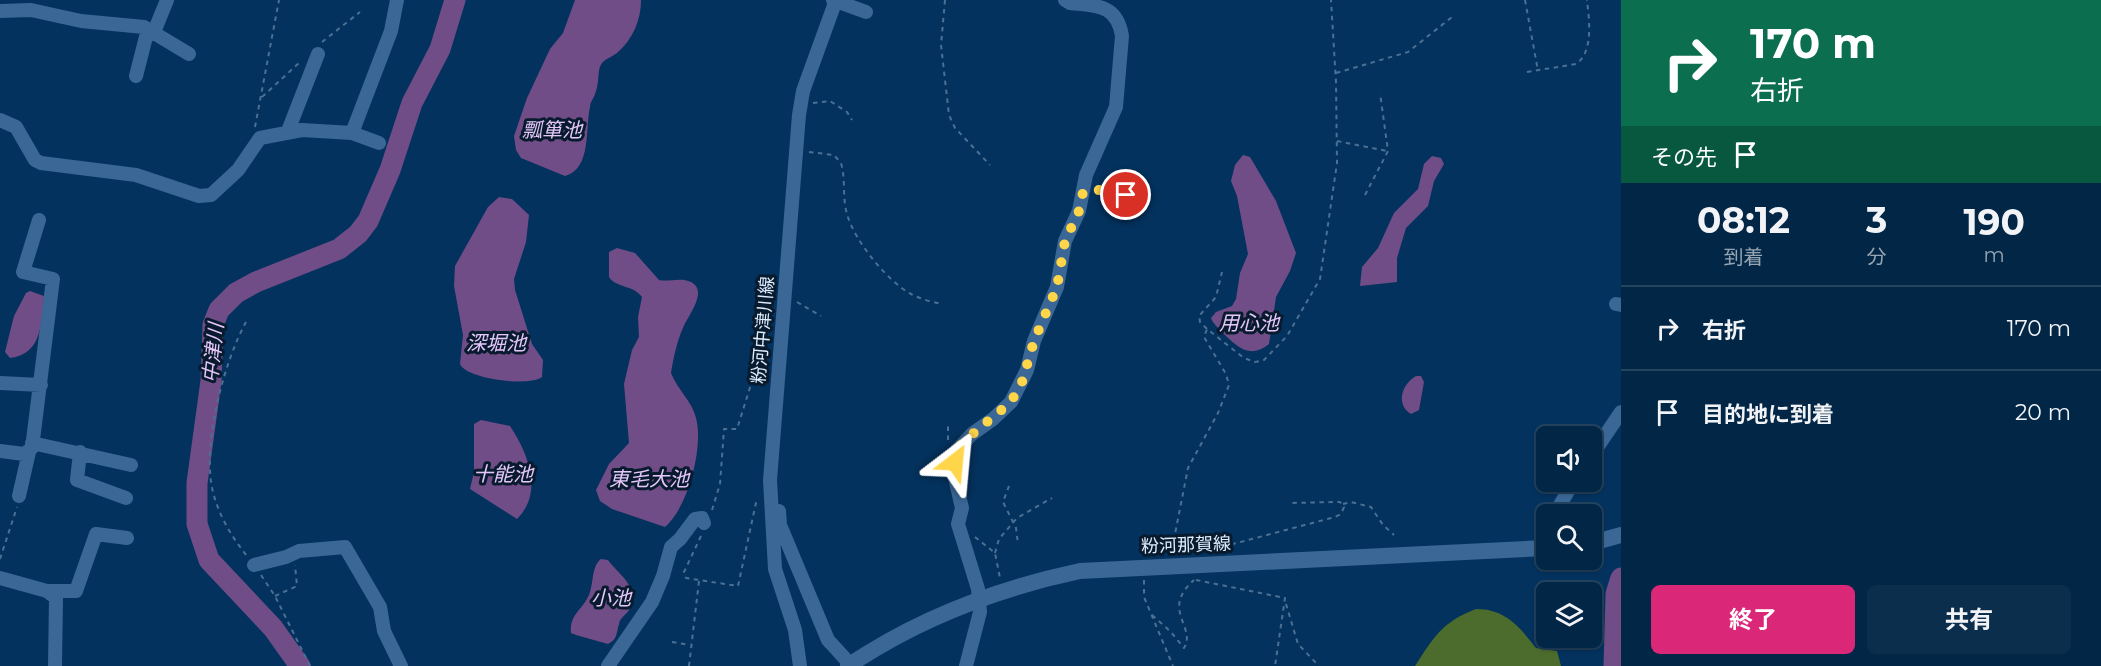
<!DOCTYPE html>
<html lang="ja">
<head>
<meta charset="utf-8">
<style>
	body { margin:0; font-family:Montserrat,"Noto Sans JP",sans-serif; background:#0c2e4d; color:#f1f3f6; height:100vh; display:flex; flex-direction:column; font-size:22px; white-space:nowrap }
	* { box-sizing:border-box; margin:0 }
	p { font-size:20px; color:#96a5b3 }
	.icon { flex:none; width:33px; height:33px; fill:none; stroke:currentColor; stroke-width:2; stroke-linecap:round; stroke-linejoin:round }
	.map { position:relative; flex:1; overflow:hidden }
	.drawer { display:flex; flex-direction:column; background:#022646; width:480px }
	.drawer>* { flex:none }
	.top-card { background:#0b6e4f; color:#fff; overflow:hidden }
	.buttons { position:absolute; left:1536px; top:426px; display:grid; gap:12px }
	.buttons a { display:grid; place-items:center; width:66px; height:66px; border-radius:9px; background:#022646; box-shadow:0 2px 4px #0004,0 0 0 2px #23435f; font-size:30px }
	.pin { position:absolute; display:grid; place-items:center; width:51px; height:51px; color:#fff; margin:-26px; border:3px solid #fff; border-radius:50%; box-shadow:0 2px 6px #0007 }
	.me { position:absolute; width:66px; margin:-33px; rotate:29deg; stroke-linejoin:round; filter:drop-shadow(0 0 4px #0008) }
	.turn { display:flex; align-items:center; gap:21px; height:126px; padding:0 30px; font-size:27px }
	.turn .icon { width:78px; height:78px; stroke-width:2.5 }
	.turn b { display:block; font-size:42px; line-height:51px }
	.then { display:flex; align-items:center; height:57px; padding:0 30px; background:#0003; gap:12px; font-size:22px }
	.eta { display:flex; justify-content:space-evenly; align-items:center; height:102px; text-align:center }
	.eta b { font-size:36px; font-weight:700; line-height:42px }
	.action { display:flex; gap:12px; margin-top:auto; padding:12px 30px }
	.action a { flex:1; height:69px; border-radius:9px; background:#db2777; color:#fff; font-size:24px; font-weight:700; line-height:69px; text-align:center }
	.action a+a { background:#0c2e4d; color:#f1f3f6 }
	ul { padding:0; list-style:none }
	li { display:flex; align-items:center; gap:18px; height:84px; padding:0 30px; border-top:2px solid #23435f }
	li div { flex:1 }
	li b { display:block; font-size:22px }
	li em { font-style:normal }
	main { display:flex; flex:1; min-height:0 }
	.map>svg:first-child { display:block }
	.forest { fill:#4c6c2d }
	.water { fill:#714d87 }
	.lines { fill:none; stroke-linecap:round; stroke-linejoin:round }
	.river { stroke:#714d87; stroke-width:21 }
	.path { stroke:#4c7093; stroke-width:2; stroke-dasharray:4.5 4.5; stroke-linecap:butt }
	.minor { stroke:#3b6796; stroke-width:14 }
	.secondary { stroke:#3b6796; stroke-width:16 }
	.route { stroke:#ffd54a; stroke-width:10; stroke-dasharray:0 18 }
	.labels { text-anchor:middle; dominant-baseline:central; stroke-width:6; stroke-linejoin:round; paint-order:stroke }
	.street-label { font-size:18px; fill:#deecfd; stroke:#081b2e }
	.water-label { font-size:20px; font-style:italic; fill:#e5c6f9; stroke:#081b2e }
</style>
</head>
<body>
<main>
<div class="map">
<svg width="1621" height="666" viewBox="0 0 1621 666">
	<rect width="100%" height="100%" fill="#03325e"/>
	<!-- forest -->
	<path class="forest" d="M1476 609C1505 609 1519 626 1536 648L1557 651 1561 666H1415C1434 637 1442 622 1476 609Z"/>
	<!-- water -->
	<path class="water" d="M575 0H641C641 20 633 39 617 53 609 59 601 59 599 71 598 79 598 87 595 94 594 98 590 102 590 107 585 127 592 169 565 176L521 158 516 150 514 136 527 98 550 49 563 33Z
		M1243 155 1250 157 1276 201 1296 253 1290 271 1276 297 1269 344C1250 359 1238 348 1223 333 1219 328 1213 324 1211 318L1216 312 1232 306 1236 299 1240 273 1248 254 1237 196 1231 181 1235 165Z
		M1432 156 1441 158 1444 164 1434 181 1428 206 1406 228 1397 258V282L1360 286 1362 267 1378 248 1394 213 1418 189 1424 164Z
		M499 197 512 199 529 215 526 242 514 279 515 290 532 344 543 360 542 377C530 387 466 379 460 364L463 335 454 286 455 266 488 207Z
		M617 248 635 253 659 280C669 282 681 277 691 282 709 291 687 317 683 328 677 341 673 359 671 373 677 389 692 401 696 418 704 446 688 508 665 527L612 509 600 501 596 490 609 464 629 443 624 384 632 350 639 337 638 317 642 297C634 285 616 288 609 277V252Z
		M30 291 44 296C41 322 43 354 10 358L5 352 14 316 26 293Z
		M1416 376H1421L1424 382 1419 410 1411 414C1395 404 1402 384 1416 376Z
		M481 420 510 426C528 453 544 492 517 519L470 489 474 472V424Z
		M601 559 608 560C620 576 639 586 630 608 627 615 620 617 619 624 616 633 618 639 608 644L576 635 571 633C569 615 583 609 589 595 594 583 591 567 601 559Z"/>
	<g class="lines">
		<!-- river -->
		<path class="river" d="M300 666 273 628 209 560 197 524V483L211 381 213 325 219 310 236 293 256 282 339 249 358 234 368 221 390 170 412 103 440 49 455 0
			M1614 666 1616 594 1621 578"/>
		<!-- path -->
		<path class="path" d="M945 0 941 45 949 115 955 128 990 165
			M1525 0 1538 71
			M322 42 360 12
			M1527 72 1576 64C1594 52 1589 19 1587 0
			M1336 73 1408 52 1452 17
			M262 97 300 62
			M813 103 830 101 847 112 852 120
			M255 127 279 0
			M1337 141 1387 151
			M809 152 834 155 841 163C846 180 842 197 847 214 854 240 887 281 911 294 920 299 932 302 942 304
			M1097 191C1109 188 1123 195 1137 195
			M1365 195 1388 151 1380 93
			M797 302 821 316
			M246 322C224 362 205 436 211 482 215 509 230 535 247 556
			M1207 329 1200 322 1199 316 1216 297 1222 272
			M948 440V422
			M1009 486 1003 502 1016 528 1018 544
			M1343 504 1351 502 1371 507 1383 525 1394 535
			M712 510 720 484 724 429H737L768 330
			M701 536 684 572 686 578 738 586 757 498
			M975 537 995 553 1000 578
			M1214 549 1335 517 1341 514 1344 507 1340 502H1335L1291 503
			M995 553 999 539 1017 518 1052 498
			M1160 553 1174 539 1188 468 1218 413 1229 385 1226 374 1204 337 1207 329 1244 358 1255 362 1264 360 1287 336 1320 279 1337 163 1336 82 1331 0
			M0 559 17 507
			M261 575 275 596 310 666
			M1144 580V597L1173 666
			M1196 580 1285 598 1275 666
			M275 596 297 586 295 565
			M1286 604 1298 644 1319 666
			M1152 615 1170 631 1184 648C1197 627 1160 610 1194 580
			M672 642 689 645
			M689 666 699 581"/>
		<!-- minor -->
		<path class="minor" d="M833 0 866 12
			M0 11 31 10 81 21 144 27 189 54
			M154 32 167 0
			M136 76 148 29
			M0 120 16 127 35 160 41 163 136 175 199 196 211 195 238 170 260 138 302 130 352 133 391 31 397 0
			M288 131 318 54
			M352 133 379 143
			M1616 304 1621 305
			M0 383 41 385
			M32 443 131 465
			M0 451 24 454 32 448 53 279 23 272 39 220
			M80 452 77 480 126 498
			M1592 455 1621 412
			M19 496 29 452
			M779 511 780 525 828 640 850 664
			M1555 514 1573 482
			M254 565 286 557 299 551 345 547 380 607 384 631 401 666
			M0 578 47 591 56 598 55 666
			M47 591H76L96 534 127 538
			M608 666 652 602 663 576 671 547 680 539 695 519 702 518 704 523
			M800 666 795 630 775 569 770 480 799 115 803 91 836 0
			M966 666 980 612 978 589 958 524 962 508 955 478 957 450 972 434 993 419 1011 402 1027 370 1034 341 1057 287 1065 241 1079 211 1086 175 1116 107 1122 36C1117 4 1097 6 1070 3L1065 0"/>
		<!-- secondary -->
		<path class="secondary" d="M1592 543 1621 535
			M848 666C919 618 995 589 1080 571L1546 548"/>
	</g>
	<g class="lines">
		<!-- route -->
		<path class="route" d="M955 462 957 450 963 442 1011 402 1022 382 1034 341 1057 287 1065 241 1079 211 1083 192 1108 189 1126 195"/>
	</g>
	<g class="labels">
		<!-- street labels -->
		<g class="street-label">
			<text transform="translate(763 330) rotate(-85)">粉河中津川線</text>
			<text transform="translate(1186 545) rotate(-2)">粉河那賀線</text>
		</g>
		<!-- water labels -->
		<g class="water-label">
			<text x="552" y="130">瓢箪池</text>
			<text x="1249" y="323">用心池</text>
			<text x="496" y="343">深堀池</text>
			<text transform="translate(213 353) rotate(-84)">中津川</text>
			<text x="503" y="474">十能池</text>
			<text x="649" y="479">東毛大池</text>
			<text x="611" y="598">小池</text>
		</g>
	</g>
</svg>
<div class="buttons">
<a><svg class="icon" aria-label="sound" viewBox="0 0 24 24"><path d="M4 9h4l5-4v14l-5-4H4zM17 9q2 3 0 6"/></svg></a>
<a><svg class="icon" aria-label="search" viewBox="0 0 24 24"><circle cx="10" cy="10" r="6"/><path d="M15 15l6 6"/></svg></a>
<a><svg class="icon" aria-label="layers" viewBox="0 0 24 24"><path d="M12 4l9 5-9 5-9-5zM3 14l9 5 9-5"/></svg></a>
</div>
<div class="pin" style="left:1126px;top:195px;background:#d93025"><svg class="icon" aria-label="arrive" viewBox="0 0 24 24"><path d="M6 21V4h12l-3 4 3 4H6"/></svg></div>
<svg class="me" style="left:955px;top:462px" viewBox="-20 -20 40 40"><path d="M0-17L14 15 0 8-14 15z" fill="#ffd54a" stroke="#fff" stroke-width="4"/></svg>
</div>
<section class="drawer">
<div class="top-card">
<div class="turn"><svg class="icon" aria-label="right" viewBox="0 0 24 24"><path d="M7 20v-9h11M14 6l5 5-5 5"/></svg><div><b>170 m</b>右折</div></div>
<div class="then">その先<svg class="icon" aria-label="arrive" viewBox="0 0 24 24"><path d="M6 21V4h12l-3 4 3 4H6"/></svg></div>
</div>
<div class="eta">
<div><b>08:12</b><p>到着</p></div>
<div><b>3</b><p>分</p></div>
<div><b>190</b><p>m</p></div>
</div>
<ul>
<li><svg class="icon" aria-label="right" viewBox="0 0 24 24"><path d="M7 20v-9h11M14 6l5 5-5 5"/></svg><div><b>右折</b></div><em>170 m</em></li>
<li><svg class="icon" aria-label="arrive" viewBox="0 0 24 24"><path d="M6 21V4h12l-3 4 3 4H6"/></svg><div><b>目的地に到着</b></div><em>20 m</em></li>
</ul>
<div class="action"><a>終了</a><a>共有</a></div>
</section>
</main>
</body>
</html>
